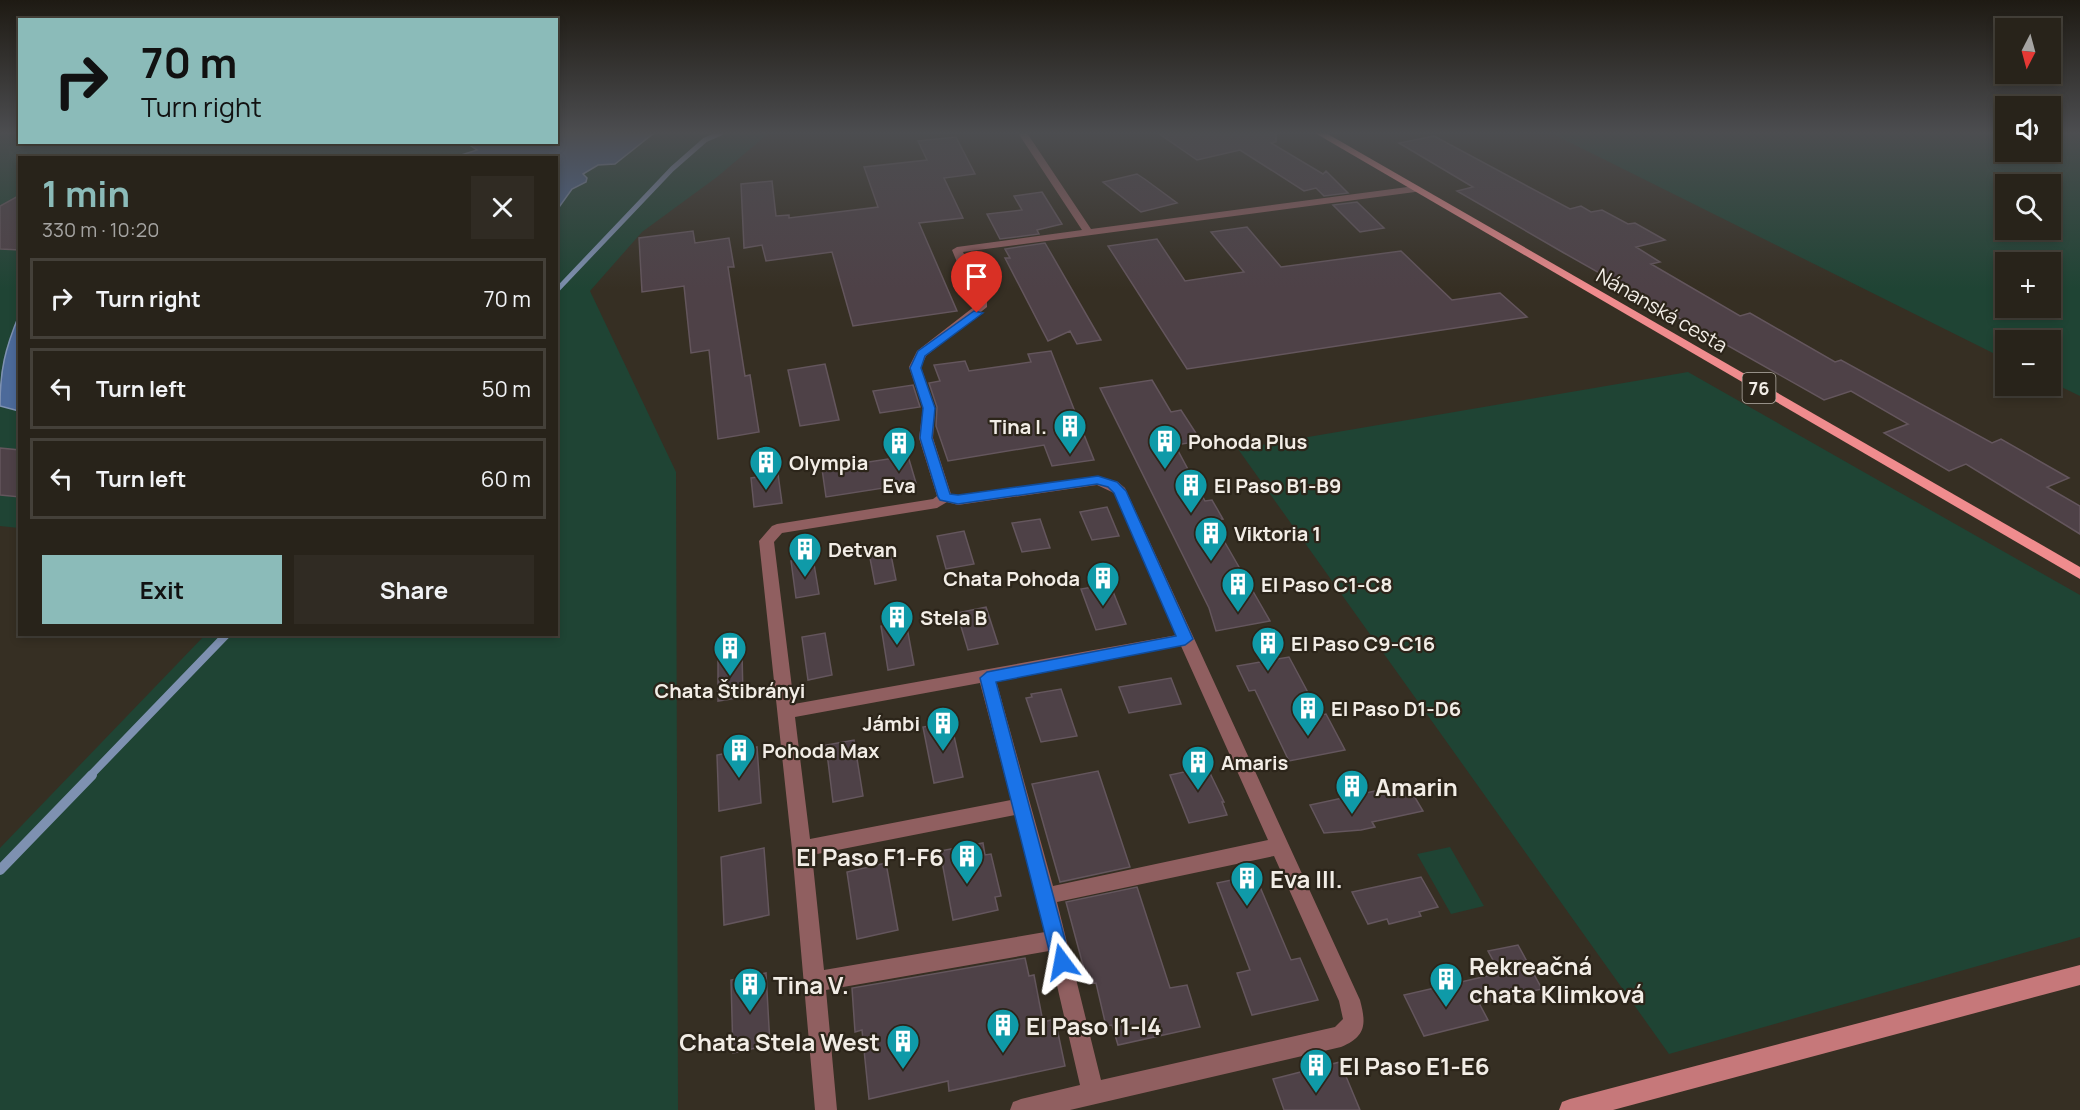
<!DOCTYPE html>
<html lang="en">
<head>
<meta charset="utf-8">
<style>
	body { margin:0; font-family:Manrope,sans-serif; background:#302b23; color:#f1f3f6; height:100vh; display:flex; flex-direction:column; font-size:22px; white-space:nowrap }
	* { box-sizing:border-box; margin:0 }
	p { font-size:20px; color:#a5a4a2 }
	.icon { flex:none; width:33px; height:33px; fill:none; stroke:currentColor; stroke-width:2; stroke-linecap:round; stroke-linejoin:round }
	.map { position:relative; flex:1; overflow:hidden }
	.panel { position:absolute; left:18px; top:156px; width:540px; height:480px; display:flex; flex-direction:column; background:#28231a; border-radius:0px; box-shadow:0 3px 9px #0003,0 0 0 2px #444039 }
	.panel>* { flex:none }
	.guide { position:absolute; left:18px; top:18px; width:540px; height:126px; border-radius:0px; box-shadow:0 3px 9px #0003,0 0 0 2px #444039; background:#8bbbb9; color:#111; overflow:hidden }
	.needle { width:39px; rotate:186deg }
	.controls { position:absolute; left:1995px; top:18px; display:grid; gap:12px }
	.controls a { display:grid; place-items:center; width:66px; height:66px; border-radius:0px; background:#28231a; box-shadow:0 3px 9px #0003,0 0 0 2px #444039; font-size:30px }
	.pin { position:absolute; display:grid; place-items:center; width:51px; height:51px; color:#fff; margin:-62px -26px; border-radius:50% 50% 50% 0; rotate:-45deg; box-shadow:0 0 6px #0007 }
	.pin .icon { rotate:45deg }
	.me { position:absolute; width:66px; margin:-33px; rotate:347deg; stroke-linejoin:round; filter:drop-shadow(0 0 4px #0008) }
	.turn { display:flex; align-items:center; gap:21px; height:126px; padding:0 24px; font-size:27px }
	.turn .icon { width:78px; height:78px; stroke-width:2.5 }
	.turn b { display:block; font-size:42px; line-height:51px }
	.round { display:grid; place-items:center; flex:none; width:63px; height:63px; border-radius:0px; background:#302b23 }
	.headline { display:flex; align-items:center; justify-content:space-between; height:102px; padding:0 24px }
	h1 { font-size:36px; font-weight:700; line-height:45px; color:#8bbbb9 }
	.button { display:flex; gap:12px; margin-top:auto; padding:12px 24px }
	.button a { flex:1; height:69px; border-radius:0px; background:#8bbbb9; color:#111; font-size:24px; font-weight:700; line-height:69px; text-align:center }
	.button a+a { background:#302b23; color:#f1f3f6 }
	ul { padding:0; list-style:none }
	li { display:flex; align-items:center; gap:18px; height:81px; margin:0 12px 9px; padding:0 12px; border:3px solid #444039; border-radius:0px }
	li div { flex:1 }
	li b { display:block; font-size:22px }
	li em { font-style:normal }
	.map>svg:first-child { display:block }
	.green { fill:#1f4434; fill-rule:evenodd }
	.water { fill:#4c6a9a; stroke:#7e91b1; stroke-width:1.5 }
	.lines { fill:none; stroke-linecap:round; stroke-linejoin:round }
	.stream-far2 { stroke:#7e91b1; stroke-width:5 }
	.stream-far1 { stroke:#7e91b1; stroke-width:8 }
	.stream { stroke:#7e91b1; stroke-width:10 }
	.building { fill:#4e4147; stroke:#64565d; stroke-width:1.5 }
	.street { fill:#905f60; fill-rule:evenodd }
	.secondary { fill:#c6787a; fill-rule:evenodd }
	.primary { fill:#f08c8e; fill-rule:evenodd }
	.route { fill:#1a73e8; stroke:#114b97; stroke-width:1.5 }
	.labels { text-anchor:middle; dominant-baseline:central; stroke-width:4.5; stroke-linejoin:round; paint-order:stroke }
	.shield { fill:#2c251a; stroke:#b7b1a9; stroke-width:1.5 }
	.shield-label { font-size:18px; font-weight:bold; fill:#f2ede6 }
	.street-label { font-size:20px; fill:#f2ede6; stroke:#2c251a }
	.poi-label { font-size:20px; font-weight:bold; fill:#f2ede6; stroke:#2c251a; text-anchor:start }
	.near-poi-label { font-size:24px; font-weight:bold; fill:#f2ede6; stroke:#2c251a; text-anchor:start }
</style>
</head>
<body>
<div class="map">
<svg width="2080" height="1110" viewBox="0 0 2080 1110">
	<rect width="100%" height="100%" fill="#362f23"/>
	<!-- green -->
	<path class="green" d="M0 133H19L20 142H556L557 133H769L717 177 642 232 590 291 676 472 678 1110H0V848L205 635 556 634V158H20L19 528 0 526Z
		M1551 133H2005L2006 152H2050L2051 133H2080V396L2051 382 2050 340H2006L2005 359ZM2006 184H2050V230H2006ZM2006 262H2050V308H2006Z
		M1688 372 2080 595V937L1669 1054 1238 449Z
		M1450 847 1484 906 1451 914 1417 854Z"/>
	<!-- water -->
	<path class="water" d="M557 133H654L615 164 598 165 583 174 587 178 586 182 572 189 557 210 556 158 455 157 477 150 468 144 472 143 556 142Z
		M19 315V411L0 406C0 370 5 349 19 315Z"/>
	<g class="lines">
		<!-- stream-far2 -->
		<path class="stream-far2" d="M556 291 672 169 705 140 721 133"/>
		<!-- stream-far1 -->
		<path class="stream-far1" d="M90 776 227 634"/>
		<!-- stream -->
		<path class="stream" d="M0 870 92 775"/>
	</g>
	<!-- building -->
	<path class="building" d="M1158 133H1276V142L1271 143 1323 174 1326 171 1348 193 1324 196 1316 188 1304 191 1240 150 1197 160Z
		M1434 136 1570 209 1581 206 1591 212 1602 210 1628 224 1635 223 1665 240 1636 247 1660 262 1651 264 1740 316 1750 313 1835 362 1841 360 1992 443 2001 439 2069 478 2047 487 2080 506V534L1966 464 1949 471 1884 433 1908 424 1851 391 1824 400 1564 253 1457 191 1473 187 1399 143Z
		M956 137 975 174 944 178 963 218 919 223 957 311 853 326 832 252 766 261 762 245 744 248 741 184 772 181 776 216 789 215V218L878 207 864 167 927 160 918 141Z
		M1137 174 1146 180 1177 203 1141 212 1103 182Z
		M1042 192 1062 224 1037 230 1039 234 1000 239 987 214 1022 210 1014 196Z
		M20 195V250L0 249V206Z
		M1357 202 1384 228 1360 232 1333 205Z
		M1247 227 1281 267 1401 251 1452 300 1500 293 1527 317 1187 369 1108 246 1157 239 1185 281 1244 272 1211 232Z
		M693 231 695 243 729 238 734 267H728L745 376 750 375 759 432 718 439 709 350 691 353 684 286 642 292 639 238Z
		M1045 243 1101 340 1077 344 1070 331 1048 341 1005 258H1010L1005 249Z
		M1051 351 1094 460 1052 466 1044 445 948 461 936 426 937 407 929 383 940 381 934 365 965 361 969 371 1031 362 1028 354Z
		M825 364 839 420 800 426 788 370Z
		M1152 380 1171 412 1181 410 1201 441 1175 445 1205 501 1212 500 1223 519 1212 520 1270 621 1216 631 1209 608 1100 388Z
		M913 385 920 407 880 413 873 391Z
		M0 448 20 450V497L0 495Z
		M908 456 916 483 826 497 822 469Z
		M778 474 782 503 754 507 751 478Z
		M1107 507 1119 536 1092 540 1080 512Z
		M1040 519 1050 548 1022 552 1012 523Z
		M964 531 974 564 946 569 937 536Z
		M889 545 896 580 875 584 868 548Z
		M813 558 819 594 796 598 791 561Z
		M1110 584 1126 624 1096 630 1081 589Z
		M986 607 998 644 968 650 957 613Z
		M906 622 914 665 888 670 881 626Z
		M825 633 832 675 808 680 802 637Z
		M742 653 743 697 718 701V656Z
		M1289 657 1320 715 1326 714 1345 750 1289 761 1255 690 1249 691 1237 666Z
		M1171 678 1181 704 1129 713 1119 687Z
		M1061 689 1077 736 1041 742 1026 698 1032 697 1031 694Z
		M951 722 963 777 934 783 923 727Z
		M854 740 863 796 833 802 826 745Z
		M757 747 761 803 719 811 717 755Z
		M1207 767 1224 802H1222L1227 815 1189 823 1170 775Z
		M1098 771 1130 867 1060 882 1032 784Z
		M1407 784 1423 811 1372 822 1375 827 1361 830 1324 833 1310 805Z
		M983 843 985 855 991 854 1001 896 995 897 998 910 953 920 940 851Z
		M764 848 769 915 724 925 721 857Z
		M886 863 898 930 857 939 847 872Z
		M1255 875 1291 960 1300 958 1318 1000 1252 1015 1237 973 1250 970 1217 883Z
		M1421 877 1438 907 1419 912 1421 916 1389 924 1387 919 1368 924 1352 892Z
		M1137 887 1170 988 1187 985 1200 1027 1118 1045 1112 1025 1106 1026 1096 983 1088 984 1066 902Z
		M1518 945 1542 989 1479 1003 1488 1020 1424 1036 1404 995 1500 973 1488 951Z
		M1025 958 1029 976 1034 975 1043 1022 1055 1019 1065 1066 949 1091 948 1081 869 1099 862 1030 855 1032 852 988Z
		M766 973 770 1045 733 1053 731 980Z
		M1340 1062 1360 1110H1284L1273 1079Z"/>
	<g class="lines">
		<!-- street -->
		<path class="street" d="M1018 133H1027L1091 229 1415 186 1420 189 1415 192 963 252 987 302V307L926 356 921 367 935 408 933 438 951 494 958 495 1098 476 1118 482 1125 488 1360 1000C1366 1023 1367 1036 1341 1047L1070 1110H1010L1013 1102 1021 1099 1080 1085 1049 951 826 990 837 1110H815L792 849 759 541 772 526 777 524 933 499 937 496 919 438 923 408 909 367 917 351 975 306 952 250 957 247 1082 230ZM1097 485 1114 493 1177 635 794 704 774 542 782 533 937 508 947 502 958 505ZM1181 646 1268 840 1053 886 996 680ZM980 683 1011 800 810 839 795 717ZM1015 815 1045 932 824 970 812 855ZM1274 856 1339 1001 1343 1019 1335 1027 1101 1080 1057 902Z"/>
		<!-- secondary -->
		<path class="secondary" d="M2080 965V985L1613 1110H1559L1562 1102 1570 1099Z"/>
		<!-- primary -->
		<path class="primary" d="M1315 133H1326L2080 567V579Z"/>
	</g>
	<!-- sky -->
	<linearGradient id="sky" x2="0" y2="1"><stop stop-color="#1e1a13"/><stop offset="0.46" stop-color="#4c4d50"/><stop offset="1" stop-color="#4c4d50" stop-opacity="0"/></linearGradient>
	<rect width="2080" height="289" fill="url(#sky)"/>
	<!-- route -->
	<path class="route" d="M974 311 983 313 925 356 921 368 935 408 932 438 950 494 958 495 1098 476 1117 482 1126 491 1193 639 1185 645 996 682 1071 962 1068 968 1062 971 1055 968 1052 962 980 678 987 672 1176 636 1114 493 1108 487 1097 484 958 504 940 500 938 497 920 438 923 408 910 368 918 351Z"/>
	<!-- icons -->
	<defs>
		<symbol id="building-pin" viewBox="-11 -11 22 30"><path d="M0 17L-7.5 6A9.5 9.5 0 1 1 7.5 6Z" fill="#0f9aa8" stroke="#2c251a"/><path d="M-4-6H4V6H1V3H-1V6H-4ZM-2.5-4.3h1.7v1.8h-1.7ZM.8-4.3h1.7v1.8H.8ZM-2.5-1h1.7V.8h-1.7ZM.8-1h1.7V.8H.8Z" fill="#fff"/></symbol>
	</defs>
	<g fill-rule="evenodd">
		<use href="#building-pin" x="1051" y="407" width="38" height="52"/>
		<use href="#building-pin" x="1146" y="422" width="38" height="52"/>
		<use href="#building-pin" x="880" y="424" width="38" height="52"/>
		<use href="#building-pin" x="747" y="443" width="38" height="52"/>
		<use href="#building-pin" x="1172" y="466" width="38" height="52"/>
		<use href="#building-pin" x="1192" y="514" width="38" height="52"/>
		<use href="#building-pin" x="786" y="530" width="38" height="52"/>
		<use href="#building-pin" x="1084" y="559" width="38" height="52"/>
		<use href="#building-pin" x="1219" y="565" width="38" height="52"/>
		<use href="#building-pin" x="878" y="598" width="38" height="52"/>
		<use href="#building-pin" x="1249" y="624" width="38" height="52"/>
		<use href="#building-pin" x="711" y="629" width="38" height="52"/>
		<use href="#building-pin" x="1289" y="689" width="38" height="52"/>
		<use href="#building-pin" x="924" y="704" width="38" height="52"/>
		<use href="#building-pin" x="720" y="731" width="38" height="52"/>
		<use href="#building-pin" x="1179" y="743" width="38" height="52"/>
		<use href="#building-pin" x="1333" y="767" width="38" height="52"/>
		<use href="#building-pin" x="948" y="837" width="38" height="52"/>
		<use href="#building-pin" x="1228" y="859" width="38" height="52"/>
		<use href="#building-pin" x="1427" y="960" width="38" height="52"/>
		<use href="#building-pin" x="731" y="965" width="38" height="52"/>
		<use href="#building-pin" x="984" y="1006" width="38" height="52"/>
		<use href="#building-pin" x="884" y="1022" width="38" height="52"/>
		<use href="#building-pin" x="1297" y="1046" width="38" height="52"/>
	</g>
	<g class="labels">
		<!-- shield labels -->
		<rect class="shield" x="1742.5" y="373" width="33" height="30" rx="4.5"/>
		<g class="shield-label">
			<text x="1759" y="388">76</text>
		</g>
		<!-- street labels -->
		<g class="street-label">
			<text transform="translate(1662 310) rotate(30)">Nánanská cesta</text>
		</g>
		<!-- poi labels -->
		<g class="poi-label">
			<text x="1047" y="426" text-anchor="end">Tina I.</text>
			<text x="1188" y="441">Pohoda Plus</text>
			<text x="789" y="462">Olympia</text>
			<text x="899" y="485" text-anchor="middle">Eva</text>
			<text x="1214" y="485">El Paso B1-B9</text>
			<text x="1234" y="533">Viktoria 1</text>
			<text x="828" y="549">Detvan</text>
			<text x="1080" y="578" text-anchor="end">Chata Pohoda</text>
			<text x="1261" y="584">El Paso C1-C8</text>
			<text x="920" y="617">Stela B</text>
			<text x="1291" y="643">El Paso C9-C16</text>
			<text x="730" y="690" text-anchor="middle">Chata Štibrányi</text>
			<text x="1331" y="708">El Paso D1-D6</text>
			<text x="920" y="723" text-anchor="end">Jámbi</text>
			<text x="762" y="750">Pohoda Max</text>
			<text x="1221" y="762">Amaris</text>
		</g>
		<!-- near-poi labels -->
		<g class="near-poi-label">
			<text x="1375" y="786">Amarin</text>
			<text x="944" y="856" text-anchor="end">El Paso F1-F6</text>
			<text x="1270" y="878">Eva III.</text>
			<text x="1469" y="965">Rekreačná<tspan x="1469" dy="28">chata Klimková</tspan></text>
			<text x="773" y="984">Tina V.</text>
			<text x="1026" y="1025">El Paso I1-I4</text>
			<text x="880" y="1041" text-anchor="end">Chata Stela West</text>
			<text x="1339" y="1065">El Paso E1-E6</text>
		</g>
	</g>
</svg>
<div class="controls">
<a><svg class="needle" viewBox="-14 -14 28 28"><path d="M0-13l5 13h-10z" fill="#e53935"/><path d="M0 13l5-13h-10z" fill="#a5a4a2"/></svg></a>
<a><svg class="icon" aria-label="sound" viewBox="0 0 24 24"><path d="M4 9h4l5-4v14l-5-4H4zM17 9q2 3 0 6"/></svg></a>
<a><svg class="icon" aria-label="search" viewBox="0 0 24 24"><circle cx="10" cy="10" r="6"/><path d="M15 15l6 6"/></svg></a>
<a>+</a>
<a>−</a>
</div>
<div class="pin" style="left:977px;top:313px;background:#d93025"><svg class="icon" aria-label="arrive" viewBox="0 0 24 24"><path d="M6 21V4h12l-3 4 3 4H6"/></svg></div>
<svg class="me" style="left:1062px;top:962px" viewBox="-20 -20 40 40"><path d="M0-17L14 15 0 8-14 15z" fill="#1a73e8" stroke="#fff" stroke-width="4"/></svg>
<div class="guide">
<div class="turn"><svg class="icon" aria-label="right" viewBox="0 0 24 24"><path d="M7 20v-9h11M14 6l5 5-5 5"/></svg><div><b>70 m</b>Turn right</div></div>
</div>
<section class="panel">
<div class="headline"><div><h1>1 min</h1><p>330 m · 10:20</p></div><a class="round"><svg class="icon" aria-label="close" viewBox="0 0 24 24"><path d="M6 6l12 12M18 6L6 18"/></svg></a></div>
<ul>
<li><svg class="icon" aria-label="right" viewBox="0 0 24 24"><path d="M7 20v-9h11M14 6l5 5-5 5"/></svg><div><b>Turn right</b></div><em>70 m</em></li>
<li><svg class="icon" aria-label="left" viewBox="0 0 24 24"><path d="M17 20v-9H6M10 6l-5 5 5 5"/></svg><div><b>Turn left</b></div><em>50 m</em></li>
<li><svg class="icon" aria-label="left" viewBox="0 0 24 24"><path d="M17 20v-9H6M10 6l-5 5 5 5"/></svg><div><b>Turn left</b></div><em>60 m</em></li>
</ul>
<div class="button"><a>Exit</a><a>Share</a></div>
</section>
</div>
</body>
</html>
